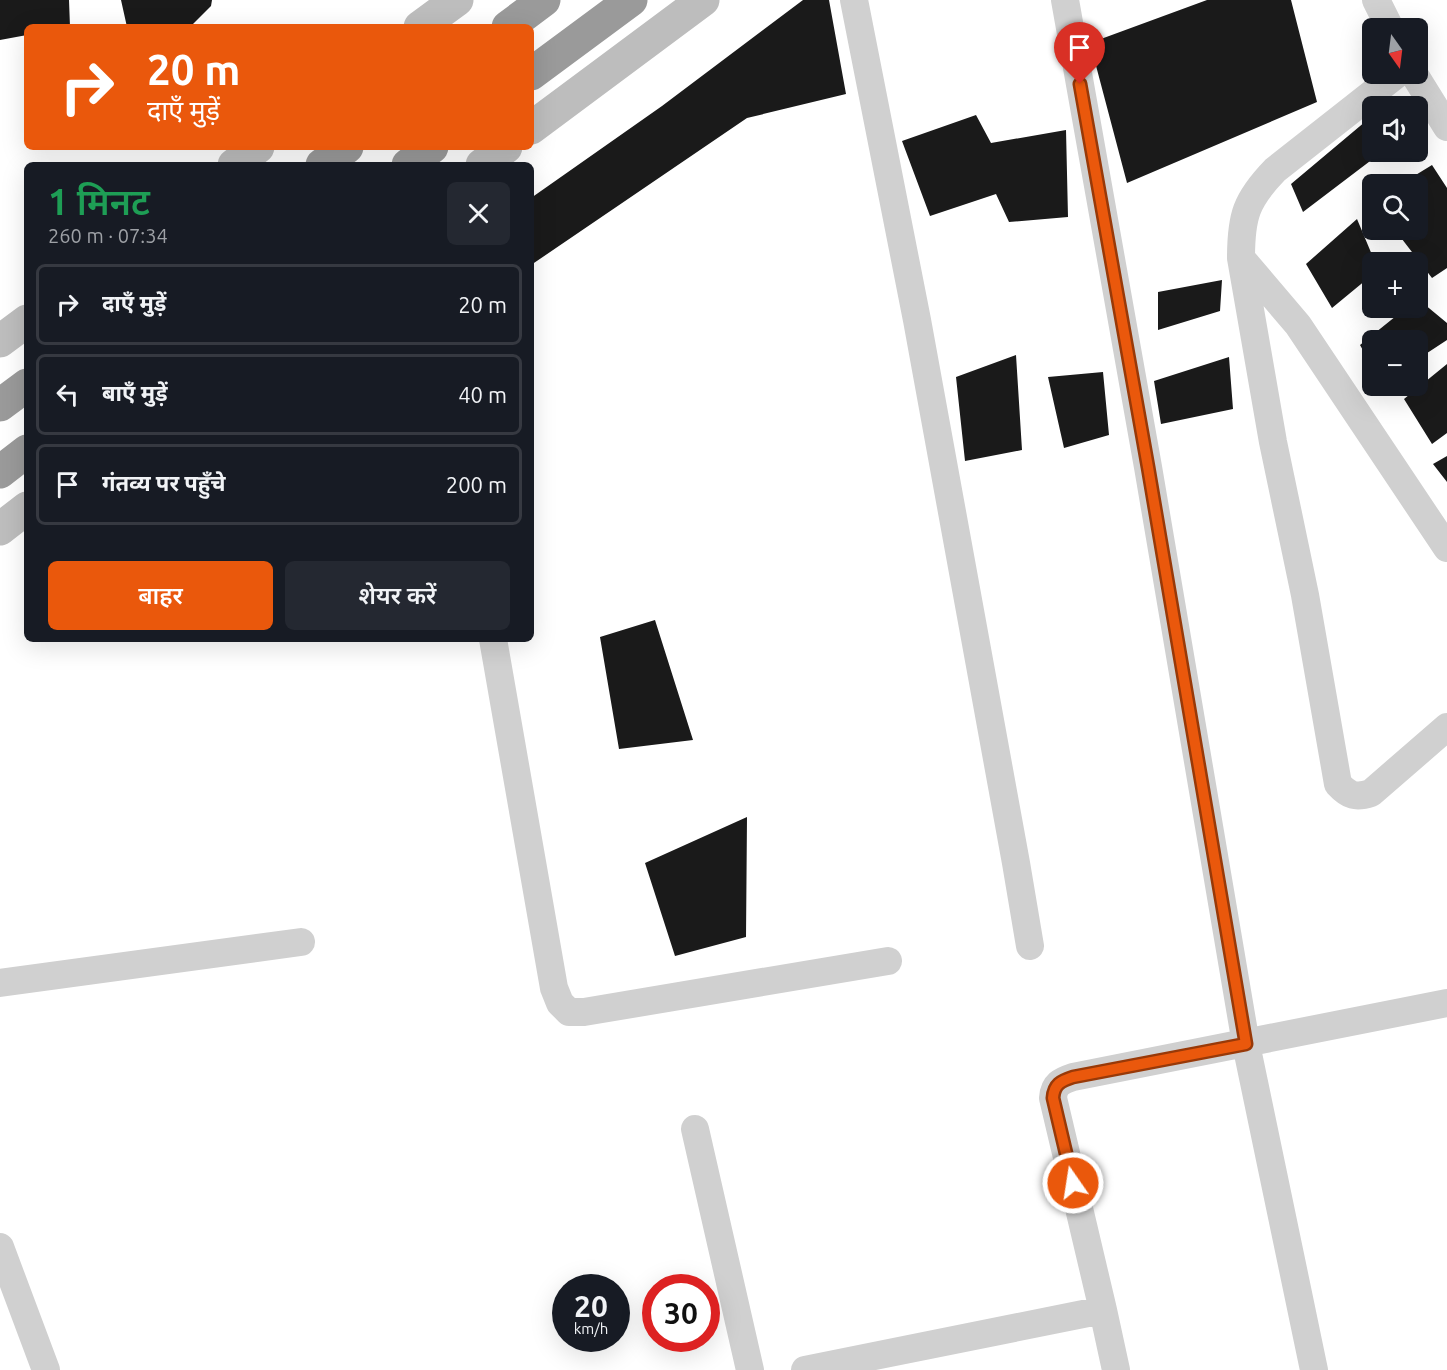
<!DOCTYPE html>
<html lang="hi">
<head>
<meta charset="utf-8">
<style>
	body { margin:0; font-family:Ubuntu,"Noto Sans Devanagari",sans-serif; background:#242831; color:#f1f3f6; height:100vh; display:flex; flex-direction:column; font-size:22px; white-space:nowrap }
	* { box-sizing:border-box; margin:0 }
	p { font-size:20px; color:#9ea1a6 }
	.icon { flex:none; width:33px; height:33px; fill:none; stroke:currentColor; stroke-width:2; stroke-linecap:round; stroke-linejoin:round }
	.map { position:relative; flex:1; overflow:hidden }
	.panel { position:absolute; left:24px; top:162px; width:510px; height:480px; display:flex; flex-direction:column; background:#171b24; border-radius:9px; box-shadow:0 6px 24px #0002 }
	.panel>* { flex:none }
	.guide { position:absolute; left:24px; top:24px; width:510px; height:126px; border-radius:9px; box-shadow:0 6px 24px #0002; background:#ea580c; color:#fff; overflow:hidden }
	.needle { width:39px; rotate:166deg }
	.tools { position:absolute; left:1362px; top:18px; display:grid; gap:12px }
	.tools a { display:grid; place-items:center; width:66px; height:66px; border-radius:9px; background:#171b24; box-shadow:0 6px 24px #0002; font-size:30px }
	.speed { position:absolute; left:552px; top:1274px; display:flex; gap:12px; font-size:30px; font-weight:700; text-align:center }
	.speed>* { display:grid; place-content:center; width:78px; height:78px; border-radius:50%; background:#171b24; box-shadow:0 6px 24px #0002; line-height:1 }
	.speed small { font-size:15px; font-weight:400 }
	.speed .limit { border:9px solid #d22; background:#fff; color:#111 }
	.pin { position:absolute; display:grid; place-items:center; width:51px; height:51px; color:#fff; margin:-62px -26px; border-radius:50% 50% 50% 0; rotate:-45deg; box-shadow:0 0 6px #0007 }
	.pin .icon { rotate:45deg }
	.me { position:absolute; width:66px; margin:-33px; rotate:347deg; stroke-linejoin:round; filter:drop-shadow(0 0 4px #0008) }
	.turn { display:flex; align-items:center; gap:21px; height:126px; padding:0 24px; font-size:27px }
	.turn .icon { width:78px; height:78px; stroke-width:2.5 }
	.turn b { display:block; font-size:42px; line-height:51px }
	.round { display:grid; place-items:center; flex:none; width:63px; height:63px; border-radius:9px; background:#242831 }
	.head { display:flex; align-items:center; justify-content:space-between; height:102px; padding:0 24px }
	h1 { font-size:36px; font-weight:600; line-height:45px; color:#1e9e55 }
	.action { display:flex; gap:12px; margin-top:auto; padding:12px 24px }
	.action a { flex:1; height:69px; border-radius:9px; background:#ea580c; color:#fff; font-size:24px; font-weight:600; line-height:69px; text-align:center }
	.action a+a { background:#242831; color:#f1f3f6 }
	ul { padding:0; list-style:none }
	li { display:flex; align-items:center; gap:18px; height:81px; margin:0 12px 9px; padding:0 12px; border:3px solid #363941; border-radius:9px }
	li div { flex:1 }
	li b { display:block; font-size:22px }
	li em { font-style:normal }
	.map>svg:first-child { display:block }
	.building { fill:#1a1a1a }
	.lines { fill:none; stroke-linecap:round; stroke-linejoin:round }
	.street { stroke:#d0d0d0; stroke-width:28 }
	.secondary { stroke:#bdbdbd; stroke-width:33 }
	.highway { stroke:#9a9a9a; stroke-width:33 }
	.route-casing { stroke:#983908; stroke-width:15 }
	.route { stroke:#ea580c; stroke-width:10 }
</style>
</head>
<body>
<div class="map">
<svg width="1447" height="1370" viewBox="0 0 1447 1370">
	<rect width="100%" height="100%" fill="#fff"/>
	<!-- building -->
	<path class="building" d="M0 0H69L70 27H27V35L0 40Z
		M121 0H212L211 6 190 27H127Z
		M803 0H829L846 94 747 118 531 265V198L662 106Z
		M1207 0H1291L1317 102 1127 183 1090 43Z
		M976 115 991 143 1066 130 1068 217 1009 222 996 194 930 216 902 141Z
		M1372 116V152H1382L1303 212 1291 184Z
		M1432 165 1447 188V268L1432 278 1395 230H1418V184H1401Z
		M1357 219 1375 262H1372V275L1332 308 1306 264Z
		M1222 280 1220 311 1158 330V292Z
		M1418 299 1447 323V340L1418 359V340H1372V366L1360 345 1406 308H1418Z
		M1016 355 1022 450 965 461 956 377Z
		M1229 357 1233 409 1161 424 1154 381Z
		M1447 364V433L1432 444 1404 399Z
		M1103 372 1109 435 1064 448 1048 377Z
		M1447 456V482L1433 464Z
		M655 620 693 740 619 749 600 637Z
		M747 817 746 937 675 956 645 863Z"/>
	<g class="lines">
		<!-- street -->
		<path class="street" d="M854 0 917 320 1016 863 1030 946
			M1065 0 1148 467 1246 1044 1314 1370
			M1376 0 1390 28
			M1397 74 1275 170C1246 200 1241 216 1241 258L1273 442 1305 595 1338 784C1349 796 1356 798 1371 793L1447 727
			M1414 74 1447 127
			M1241 258 1298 325 1447 548
			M493 639 554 988 560 1003 569 1012H584L888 961
			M0 983 301 942
			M695 1129 750 1370
			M0 1247 46 1370
			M1103 1310 1116 1370
			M805 1370 1103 1310 1053 1098C1054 1084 1061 1081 1073 1077L1447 1003"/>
		<!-- secondary -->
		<path class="secondary" d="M420 27 457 0
			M531 128 703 0
			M234 165 258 147
			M482 165 506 147
			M0 341 27 321
			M0 529 27 508"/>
		<!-- highway -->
		<path class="highway" d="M508 27 544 0
			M531 74 631 0
			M322 165 347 147
			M408 165 432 147
			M0 405 27 385
			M0 472 27 451"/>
	</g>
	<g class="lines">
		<defs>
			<path id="route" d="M1073 1183 1053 1098C1054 1084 1061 1081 1073 1077L1246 1044 1148 467 1080 84"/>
		</defs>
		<!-- route casing -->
		<use href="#route" class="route-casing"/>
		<!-- route -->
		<use href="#route" class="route"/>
	</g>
</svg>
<div class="tools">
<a><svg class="needle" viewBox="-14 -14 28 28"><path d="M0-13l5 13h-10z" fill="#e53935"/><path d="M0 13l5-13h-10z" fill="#9ea1a6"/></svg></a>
<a><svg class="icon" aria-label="sound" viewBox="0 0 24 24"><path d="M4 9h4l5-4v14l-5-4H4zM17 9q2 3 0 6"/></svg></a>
<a><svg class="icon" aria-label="search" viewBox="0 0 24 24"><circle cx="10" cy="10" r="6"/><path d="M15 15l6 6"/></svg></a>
<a>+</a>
<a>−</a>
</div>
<div class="speed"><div>20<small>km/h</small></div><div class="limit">30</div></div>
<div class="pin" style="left:1080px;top:84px;background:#d93025"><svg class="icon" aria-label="arrive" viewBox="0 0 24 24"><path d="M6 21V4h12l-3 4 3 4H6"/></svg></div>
<svg class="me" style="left:1073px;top:1183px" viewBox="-20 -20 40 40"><circle r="17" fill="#ea580c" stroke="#fff" stroke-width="3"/><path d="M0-11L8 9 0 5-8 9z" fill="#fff"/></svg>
<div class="guide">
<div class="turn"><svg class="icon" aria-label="right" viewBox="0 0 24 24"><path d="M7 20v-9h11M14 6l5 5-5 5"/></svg><div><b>20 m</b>दाएँ मुड़ें</div></div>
</div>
<section class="panel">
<div class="head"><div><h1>1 मिनट</h1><p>260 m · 07:34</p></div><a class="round"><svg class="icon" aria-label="close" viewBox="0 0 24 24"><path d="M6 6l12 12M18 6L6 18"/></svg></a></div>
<ul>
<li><svg class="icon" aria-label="right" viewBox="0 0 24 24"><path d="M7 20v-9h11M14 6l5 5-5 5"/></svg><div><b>दाएँ मुड़ें</b></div><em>20 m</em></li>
<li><svg class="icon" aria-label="left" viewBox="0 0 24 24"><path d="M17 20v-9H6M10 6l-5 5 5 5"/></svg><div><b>बाएँ मुड़ें</b></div><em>40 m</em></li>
<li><svg class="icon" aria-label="arrive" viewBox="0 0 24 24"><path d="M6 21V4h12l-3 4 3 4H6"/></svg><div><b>गंतव्य पर पहुँचे</b></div><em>200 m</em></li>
</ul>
<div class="action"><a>बाहर</a><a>शेयर करें</a></div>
</section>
</div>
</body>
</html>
